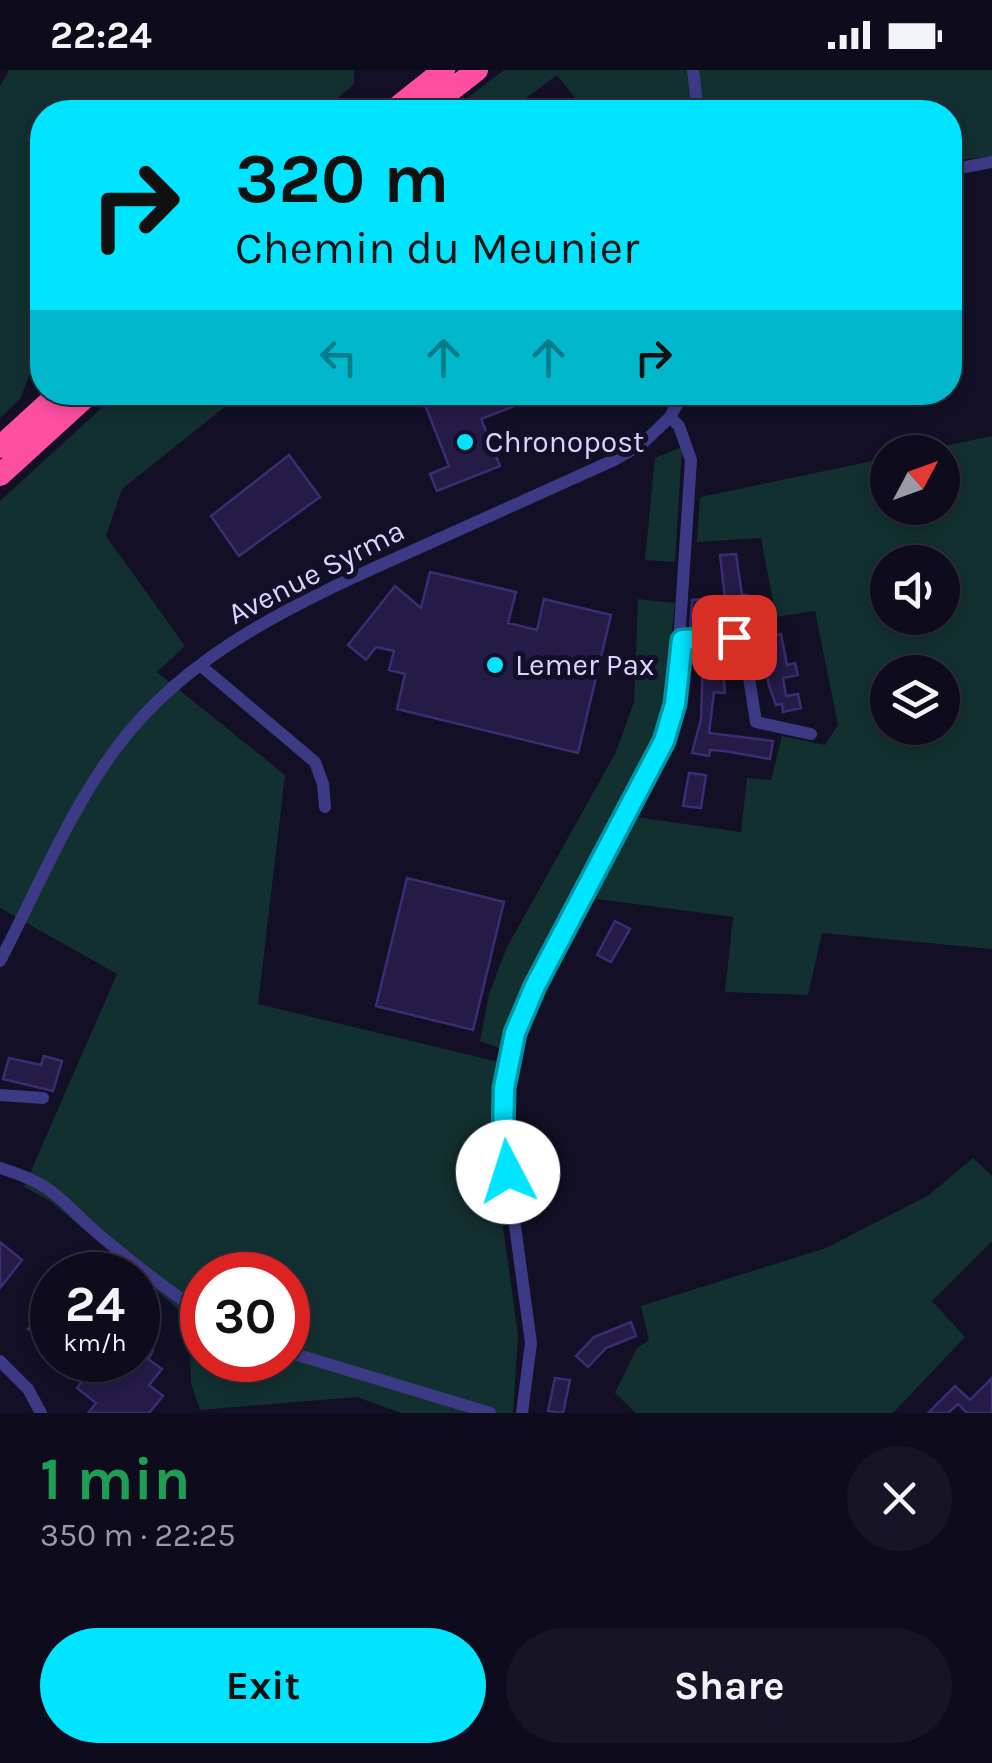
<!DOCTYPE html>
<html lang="en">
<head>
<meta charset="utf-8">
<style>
	body { margin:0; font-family:Karla,sans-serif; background:#171425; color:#f1f3f6; height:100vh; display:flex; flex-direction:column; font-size:38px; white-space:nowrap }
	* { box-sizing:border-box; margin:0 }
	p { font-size:32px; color:#9b9ba3 }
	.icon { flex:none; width:55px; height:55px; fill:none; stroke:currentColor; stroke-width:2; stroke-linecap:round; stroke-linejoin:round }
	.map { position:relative; height:1343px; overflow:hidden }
	.drawer { display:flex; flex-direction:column; background:#0e0b1c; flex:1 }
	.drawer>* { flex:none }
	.banner { position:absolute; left:30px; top:30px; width:932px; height:305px; border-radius:40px; box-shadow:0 5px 15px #0003,0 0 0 2px #2e2b3b; background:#00e5ff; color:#111; overflow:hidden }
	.needle { width:65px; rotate:49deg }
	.buttons { position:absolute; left:870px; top:365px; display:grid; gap:20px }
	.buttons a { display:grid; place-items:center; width:90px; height:90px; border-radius:50%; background:#0e0b1c; box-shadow:0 5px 15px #0003,0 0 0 2px #2e2b3b; font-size:50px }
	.speed { position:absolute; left:30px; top:1182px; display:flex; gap:20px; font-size:50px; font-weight:700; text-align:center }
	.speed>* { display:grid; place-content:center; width:130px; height:130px; border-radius:50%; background:#0e0b1c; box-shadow:0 5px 15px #0003,0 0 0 2px #2e2b3b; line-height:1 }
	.speed small { font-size:25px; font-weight:400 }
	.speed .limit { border:15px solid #d22; background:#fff; color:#111 }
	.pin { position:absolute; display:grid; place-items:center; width:85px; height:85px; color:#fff; margin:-42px; border-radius:20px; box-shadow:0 5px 15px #0006 }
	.me { position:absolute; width:110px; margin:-55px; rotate:355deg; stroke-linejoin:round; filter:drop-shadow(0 0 8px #0008) }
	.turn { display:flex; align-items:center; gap:35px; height:210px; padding:0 40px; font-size:45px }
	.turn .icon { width:130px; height:130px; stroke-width:2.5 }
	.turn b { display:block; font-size:70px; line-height:85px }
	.lanes { display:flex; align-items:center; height:95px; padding:0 40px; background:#0003; justify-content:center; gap:50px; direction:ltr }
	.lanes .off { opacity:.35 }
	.round { display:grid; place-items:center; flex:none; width:105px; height:105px; border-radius:52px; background:#171425 }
	.headline { display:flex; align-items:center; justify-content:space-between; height:170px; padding:0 40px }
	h1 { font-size:60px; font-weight:700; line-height:75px; color:#1e9e55 }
	.cta { display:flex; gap:20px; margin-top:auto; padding:20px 40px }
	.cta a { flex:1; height:115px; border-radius:60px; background:#00e5ff; color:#111; font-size:40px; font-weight:700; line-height:115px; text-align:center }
	.cta a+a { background:#171425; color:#f1f3f6 }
	.status { display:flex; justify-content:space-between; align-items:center; height:70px; padding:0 50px; background:#0e0b1c; direction:ltr }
	.status svg { height:28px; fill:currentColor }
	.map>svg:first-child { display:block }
	.green { fill:#12302f; fill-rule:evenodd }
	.building { fill:#241b47; stroke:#3b2d73; stroke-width:2.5 }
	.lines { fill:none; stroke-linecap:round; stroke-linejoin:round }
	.minor { stroke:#3d3a85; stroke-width:12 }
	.motorway { stroke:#ff4fa3; stroke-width:22 }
	.route-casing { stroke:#0095a6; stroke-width:25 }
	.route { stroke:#00e5ff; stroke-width:18 }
	.poi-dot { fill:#00e5ff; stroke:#130f26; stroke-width:4 }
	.labels { text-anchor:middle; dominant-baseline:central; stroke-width:10; stroke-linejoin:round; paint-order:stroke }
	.poi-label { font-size:30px; fill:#d9d4ff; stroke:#130f26; text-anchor:start }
	.street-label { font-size:30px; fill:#d9d4ff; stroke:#130f26 }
</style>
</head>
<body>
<div class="status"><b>22:24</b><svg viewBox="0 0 49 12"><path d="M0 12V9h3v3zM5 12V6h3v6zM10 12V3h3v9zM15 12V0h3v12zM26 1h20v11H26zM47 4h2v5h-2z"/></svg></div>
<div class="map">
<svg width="992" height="1343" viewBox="0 0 992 1343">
	<rect width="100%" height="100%" fill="#130f26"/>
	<!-- green -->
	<path class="green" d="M9 0H354V14L322 42H42V274L20 329 0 348V17Z
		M504 0H992V86L950 91V42H587L557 5 507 42H449Z
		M118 323H242L122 419 106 466 185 576 157 602 285 705 258 934 503 993 493 1085 518 1265 513 1343H401L357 1327 200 1340 191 1313 189 1248 50 1131 24 1117 117 904 0 838V431ZM202 1205H288V1290H202Z
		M992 366V879L822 863 808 925 725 922 733 847 589 828 636 747 741 762 747 708 771 710 782 666 825 675 838 655 815 541 776 547 761 468 697 472 700 427 887 388 888 438H942V382H915ZM888 492H942V548H888ZM888 602H942V658H888Z
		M682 377 675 492 645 490 655 388Z
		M638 529 675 533 667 611 656 669 525 911 504 980 480 971 489 924 507 877 616 682 634 632Z
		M973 1088 992 1106V1171L932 1231 965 1267 893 1343H636L615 1323 637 1278 649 1270 641 1236 826 1178 929 1125Z"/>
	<!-- building -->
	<path class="building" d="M420 322H547V323L481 349 500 396 437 421 430 404 449 396Z
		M289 385 320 427 239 486 211 446Z
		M736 484 742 525H747L748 547 723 549V557L690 558 692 530 725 528 720 485Z
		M430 502 516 522 508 553 537 560 544 529 611 545 578 683 397 639 405 604 389 600 394 581 376 577 366 590 348 575 395 516 421 538Z
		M773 556 775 565 781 564 787 595 795 593 798 605 783 608 786 626 798 624 801 638 783 642 782 634 776 635 769 616 759 558Z
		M715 578V587H722L725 623 714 622 709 663 773 671 770 689 724 681 710 680 709 686 692 683 701 649 703 587H688L689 580Z
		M689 703 706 705 701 738 683 736Z
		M407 808 504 832 473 960 376 936Z
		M615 851 630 859 611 892 597 885Z
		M44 986 62 991 53 1021 3 1009 9 988 41 995Z
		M0 1172 22 1190 0 1218Z
		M52 1214V1278L28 1259 37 1248 30 1242Z
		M631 1252 636 1266 606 1278 588 1297 576 1286 594 1267Z
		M138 1270 153 1281 148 1289 162 1299 149 1315 163 1326 149 1343H88L96 1333 77 1318 81 1312 65 1301 73 1290H138Z
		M555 1308 570 1310 563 1343 548 1341Z
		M992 1308V1343H967L958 1334 948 1343H928L955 1316 970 1330Z"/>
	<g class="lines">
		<!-- minor -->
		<path class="minor" d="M693 0 698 42
			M950 100 992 92
			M681 570 734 567 744 576 756 652 811 664
			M201 596 315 692 323 714 325 737
			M0 891C37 820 69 741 117 677 190 579 305 529 412 481 480 451 547 420 614 390L642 374 670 347
			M0 1025 43 1028
			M0 1098C59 1116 59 1131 102 1167 134 1194 167 1220 202 1243
			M288 1282 490 1343
			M0 1291 28 1319 41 1343
			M522 1343 531 1273 503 1068 505 1017 515 963 535 916 665 671 675 634 691 390 679 356 670 347 684 322"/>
		<!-- motorway -->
		<path class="motorway" d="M391 42 444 0
			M423 42 477 0
			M0 377 60 322
			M0 405 91 322"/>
	</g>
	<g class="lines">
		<defs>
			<path id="route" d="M508 1102 503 1068 504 1018 515 963 535 916 664 671 675 634 682 570 734 567"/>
		</defs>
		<!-- route casing -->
		<use href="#route" class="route-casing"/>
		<!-- route -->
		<use href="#route" class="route"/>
	</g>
	<!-- markers -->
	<g class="poi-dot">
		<circle cx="465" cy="372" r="10"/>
		<circle cx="495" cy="595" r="10"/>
	</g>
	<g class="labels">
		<!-- poi labels -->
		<g class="poi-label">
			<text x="485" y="372">Chronopost</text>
			<text x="515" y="595">Lemer Pax</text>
		</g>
		<!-- street labels -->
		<g class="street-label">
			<text transform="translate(316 502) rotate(-27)">Avenue Syrma</text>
		</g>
	</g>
</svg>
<div class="buttons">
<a><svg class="needle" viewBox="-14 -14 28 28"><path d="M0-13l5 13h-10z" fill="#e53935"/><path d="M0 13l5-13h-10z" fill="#9b9ba3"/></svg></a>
<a><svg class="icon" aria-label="sound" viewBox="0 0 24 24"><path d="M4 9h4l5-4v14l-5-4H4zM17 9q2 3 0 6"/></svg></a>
<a><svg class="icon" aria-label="layers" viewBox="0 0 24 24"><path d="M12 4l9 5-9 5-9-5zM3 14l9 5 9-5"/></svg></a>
</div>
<div class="speed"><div>24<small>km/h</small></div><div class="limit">30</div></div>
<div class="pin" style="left:734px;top:567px;background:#d93025"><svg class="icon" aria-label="arrive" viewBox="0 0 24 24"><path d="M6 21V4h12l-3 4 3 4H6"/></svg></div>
<svg class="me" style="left:508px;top:1102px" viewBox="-20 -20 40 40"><circle r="19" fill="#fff"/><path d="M0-13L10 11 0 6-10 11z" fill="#00e5ff"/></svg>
<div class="banner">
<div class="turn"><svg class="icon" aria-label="right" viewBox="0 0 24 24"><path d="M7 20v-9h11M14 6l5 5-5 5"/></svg><div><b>320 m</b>Chemin du Meunier</div></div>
<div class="lanes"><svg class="icon off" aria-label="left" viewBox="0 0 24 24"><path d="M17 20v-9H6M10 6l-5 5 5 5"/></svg><svg class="icon off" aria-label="ahead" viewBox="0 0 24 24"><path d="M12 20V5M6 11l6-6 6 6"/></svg><svg class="icon off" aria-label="ahead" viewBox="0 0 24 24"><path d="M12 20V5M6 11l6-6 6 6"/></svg><svg class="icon" aria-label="right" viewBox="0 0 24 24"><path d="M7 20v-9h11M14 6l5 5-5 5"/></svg></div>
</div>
</div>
<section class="drawer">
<div class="headline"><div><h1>1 min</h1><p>350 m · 22:25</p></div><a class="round"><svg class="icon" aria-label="close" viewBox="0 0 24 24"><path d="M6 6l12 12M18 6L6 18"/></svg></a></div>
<div class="cta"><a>Exit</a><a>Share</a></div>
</section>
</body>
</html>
